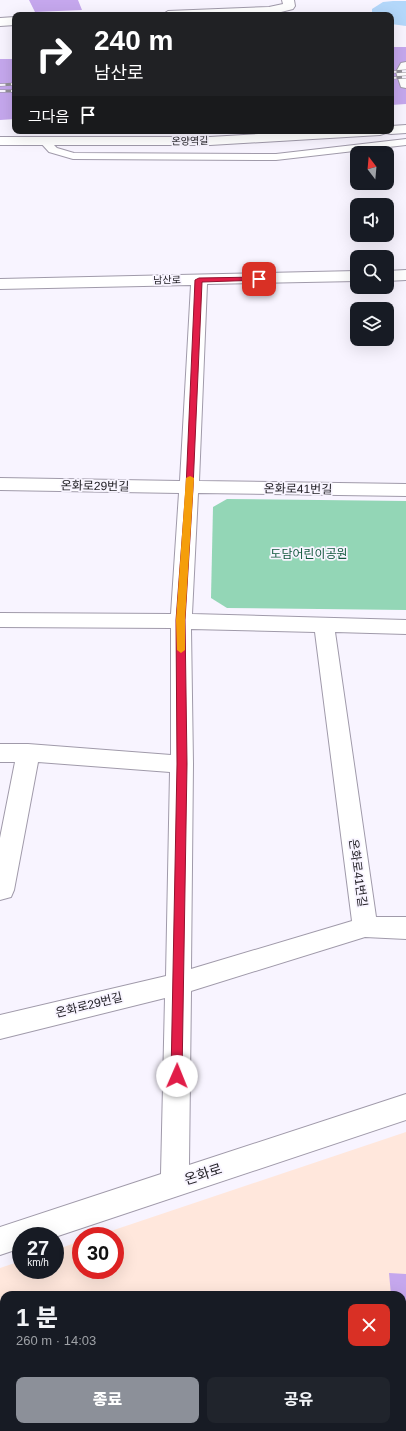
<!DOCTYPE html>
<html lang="ko">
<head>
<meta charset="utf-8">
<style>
	body { margin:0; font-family:Arial,"Noto Sans KR",sans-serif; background:#20242c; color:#f1f3f6; height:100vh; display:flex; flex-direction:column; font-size:15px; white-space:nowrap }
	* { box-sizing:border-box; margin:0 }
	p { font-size:13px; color:#9ea1a6 }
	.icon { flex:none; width:22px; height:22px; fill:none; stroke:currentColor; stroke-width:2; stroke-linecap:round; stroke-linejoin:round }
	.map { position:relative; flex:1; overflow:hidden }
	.details { position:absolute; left:0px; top:1291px; width:406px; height:140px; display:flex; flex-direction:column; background:#171b24; border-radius:12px 12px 0 0; box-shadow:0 4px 16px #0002 }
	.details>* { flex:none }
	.hud { position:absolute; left:12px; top:12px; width:382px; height:122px; border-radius:8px; box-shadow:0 4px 16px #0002; background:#202124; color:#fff; overflow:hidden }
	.needle { width:26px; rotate:344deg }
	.fabs { position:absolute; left:350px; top:146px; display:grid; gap:8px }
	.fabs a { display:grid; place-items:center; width:44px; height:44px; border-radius:8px; background:#171b24; box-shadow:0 4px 16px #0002; font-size:20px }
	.speed { position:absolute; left:12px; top:1227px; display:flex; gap:8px; font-size:20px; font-weight:700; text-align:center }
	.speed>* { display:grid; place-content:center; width:52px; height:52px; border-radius:50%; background:#171b24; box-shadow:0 4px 16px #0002; line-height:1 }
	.speed small { font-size:10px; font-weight:400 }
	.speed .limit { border:6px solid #d22; background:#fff; color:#111 }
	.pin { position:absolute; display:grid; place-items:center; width:34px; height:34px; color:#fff; margin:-17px; border-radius:8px; box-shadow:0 2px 6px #0006 }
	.me { position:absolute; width:44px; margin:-22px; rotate:1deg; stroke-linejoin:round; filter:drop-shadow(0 0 3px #0008) }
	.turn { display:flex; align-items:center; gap:14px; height:84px; padding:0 16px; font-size:18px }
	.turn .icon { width:52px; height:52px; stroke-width:2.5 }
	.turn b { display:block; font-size:28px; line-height:34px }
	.then { display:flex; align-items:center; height:38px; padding:0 16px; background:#0003; gap:8px; font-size:15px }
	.round { display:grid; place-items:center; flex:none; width:42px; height:42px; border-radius:8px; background:#20242c }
	.headline { display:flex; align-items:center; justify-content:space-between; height:68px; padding:0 16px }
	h1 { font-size:24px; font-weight:800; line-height:30px }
	.action { display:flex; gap:8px; margin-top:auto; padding:8px 16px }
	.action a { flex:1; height:46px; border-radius:8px; background:#8c9099; color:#fff; font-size:16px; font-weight:800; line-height:46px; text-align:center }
	.action a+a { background:#20242c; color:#f1f3f6 }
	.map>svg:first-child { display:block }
	.education { fill:#ffe7dc; fill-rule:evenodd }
	.green { fill:#93d6b6 }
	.water { fill:#b3d7fa }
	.building { fill:#c5a7ed }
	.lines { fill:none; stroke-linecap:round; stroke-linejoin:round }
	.lane-casing { stroke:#a09aaa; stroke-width:2 }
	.street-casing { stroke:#a09aaa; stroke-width:2 }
	.lane { fill:#fff; fill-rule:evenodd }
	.street { fill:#fff; fill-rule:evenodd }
	.rail-casing { stroke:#949199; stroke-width:3 }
	.rail { stroke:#f8f4ff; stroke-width:2; stroke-dasharray:5.5; stroke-linecap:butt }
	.route { fill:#e11d48; stroke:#92132f }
	.slow { fill:#f59e0b }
	.labels { text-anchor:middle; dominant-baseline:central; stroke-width:3.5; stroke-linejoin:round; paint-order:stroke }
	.far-street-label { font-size:10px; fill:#222026; stroke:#f8f4ff }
	.street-label { font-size:12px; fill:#222026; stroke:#f8f4ff }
	.park-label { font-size:12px; fill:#12583e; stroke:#f8f4ff }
	.near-street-label { font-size:14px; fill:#222026; stroke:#f8f4ff }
</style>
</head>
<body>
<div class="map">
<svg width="406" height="1431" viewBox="0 0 406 1431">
	<rect width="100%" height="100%" fill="#f8f4ff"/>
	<!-- education -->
	<path class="education" d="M406 1132V1431H0V1268L21 1261V1270H55V1250L81 1241V1270H115V1236H96ZM4 1295H402V1427H4Z"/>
	<!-- green -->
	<path class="green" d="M227 499 406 501V610L227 608 211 598 213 507Z"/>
	<!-- water -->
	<path class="water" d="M393 1H406V26L391 24V15H372V9L383 2Z"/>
	<!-- building -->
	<path class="building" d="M29 0H78L82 10 35 12Z
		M391 47H406V104L391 105Z
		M0 59H15V119L0 120Z
		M389 1273 406 1274V1420H402V1295H391Z
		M0 1346H4V1426H0Z
		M242 1427H275V1431H242Z"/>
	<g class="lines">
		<defs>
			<path id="lane" d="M44 138 48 139 57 148 74 153 276 154 406 139V145L276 160 73 159 49 152 39 141Z"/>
			<path id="street" d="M282 0H294L295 6 293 9 269 15H162L168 11 269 7 283 4Z
				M15 17V25L0 26V18Z
				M406 62V88L401 87 396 72 401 63Z
				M406 125V133L391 134 386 133 380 135 210 145H0V137H210L309 131H391V126Z
				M406 270V280L387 281V271Z
				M357 271V281L207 284 199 481 406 484V496L198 493 192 614 406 620V634L335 632 376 917H406V939L365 937 191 991 189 1165 406 1094V1120L55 1237 21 1236V1248L0 1255V1227L161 1174 165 998 0 1039V1015L166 976 170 772 38 762 14 890 11 897 0 900V838L15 762H0V744H28L171 755V628L0 627V613L171 614 179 493 0 490V478L180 481 191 285 0 289V279ZM191 629 315 632 352 921 191 969 193 764Z"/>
		</defs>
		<!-- lane casing -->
		<use href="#lane" class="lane-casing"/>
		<!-- street casing -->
		<use href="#street" class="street-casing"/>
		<!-- lane -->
		<use href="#lane" class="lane"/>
		<!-- street -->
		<use href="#street" class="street"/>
		<defs>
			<path id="rail" d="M391 72 406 71
				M391 78 406 77
				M0 85 15 84
				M0 91H15"/>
		</defs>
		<!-- rail casing -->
		<use href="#rail" class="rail-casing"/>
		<!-- rail -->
		<use href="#rail" class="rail"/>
	</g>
	<!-- route -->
	<path class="route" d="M259 277 262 279V280L202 282 193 488 185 620 187 764 182 1076 181 1079 177 1081 173 1079 171 1076 177 764 176 620 186 488 195 280 199 278Z"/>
	<!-- slow -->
	<path class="slow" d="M190 476 194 478 185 620V650L181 653 177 650 176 620 186 478Z"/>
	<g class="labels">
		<!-- far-street labels -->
		<g class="far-street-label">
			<text transform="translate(190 141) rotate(-1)">온양역길</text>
			<text transform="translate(167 280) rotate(-1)">남산로</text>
		</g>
		<!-- street labels -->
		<g class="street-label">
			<text transform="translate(95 486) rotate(1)">온화로29번길</text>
			<text transform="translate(298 489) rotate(1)">온화로41번길</text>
			<text transform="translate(358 873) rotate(82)">온화로41번길</text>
			<text transform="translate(89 1005) rotate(-14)">온화로29번길</text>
		</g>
		<!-- park labels -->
		<g class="park-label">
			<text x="309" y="554">도담어린이공원</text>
		</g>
		<!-- near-street labels -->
		<g class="near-street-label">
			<text transform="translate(203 1174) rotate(-18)">온화로</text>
		</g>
	</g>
</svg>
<div class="fabs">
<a><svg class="needle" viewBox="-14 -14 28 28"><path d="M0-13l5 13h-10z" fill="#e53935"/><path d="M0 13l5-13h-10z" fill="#9ea1a6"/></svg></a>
<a><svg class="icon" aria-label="sound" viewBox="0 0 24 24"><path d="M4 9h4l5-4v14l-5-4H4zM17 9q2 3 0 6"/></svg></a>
<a><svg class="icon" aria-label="search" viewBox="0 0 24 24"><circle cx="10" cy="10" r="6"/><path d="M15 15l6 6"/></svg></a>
<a><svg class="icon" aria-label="layers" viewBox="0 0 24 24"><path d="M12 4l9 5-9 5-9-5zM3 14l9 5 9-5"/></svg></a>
</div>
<div class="speed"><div>27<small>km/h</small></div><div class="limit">30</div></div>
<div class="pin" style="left:259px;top:279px;background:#d93025"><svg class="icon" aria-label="arrive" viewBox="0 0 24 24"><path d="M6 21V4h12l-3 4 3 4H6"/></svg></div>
<svg class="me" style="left:177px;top:1076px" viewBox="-20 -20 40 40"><circle r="19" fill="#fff"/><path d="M0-13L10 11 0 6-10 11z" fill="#e11d48"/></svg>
<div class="hud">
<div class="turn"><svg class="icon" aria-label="right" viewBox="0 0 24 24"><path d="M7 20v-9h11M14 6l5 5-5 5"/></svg><div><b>240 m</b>남산로</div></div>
<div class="then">그다음<svg class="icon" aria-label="arrive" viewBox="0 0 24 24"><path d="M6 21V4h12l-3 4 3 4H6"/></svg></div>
</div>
<section class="details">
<div class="headline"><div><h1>1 분</h1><p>260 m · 14:03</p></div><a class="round" style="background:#d93025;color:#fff"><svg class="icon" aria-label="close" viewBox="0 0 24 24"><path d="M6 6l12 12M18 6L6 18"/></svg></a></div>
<div class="action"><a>종료</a><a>공유</a></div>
</section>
</div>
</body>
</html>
